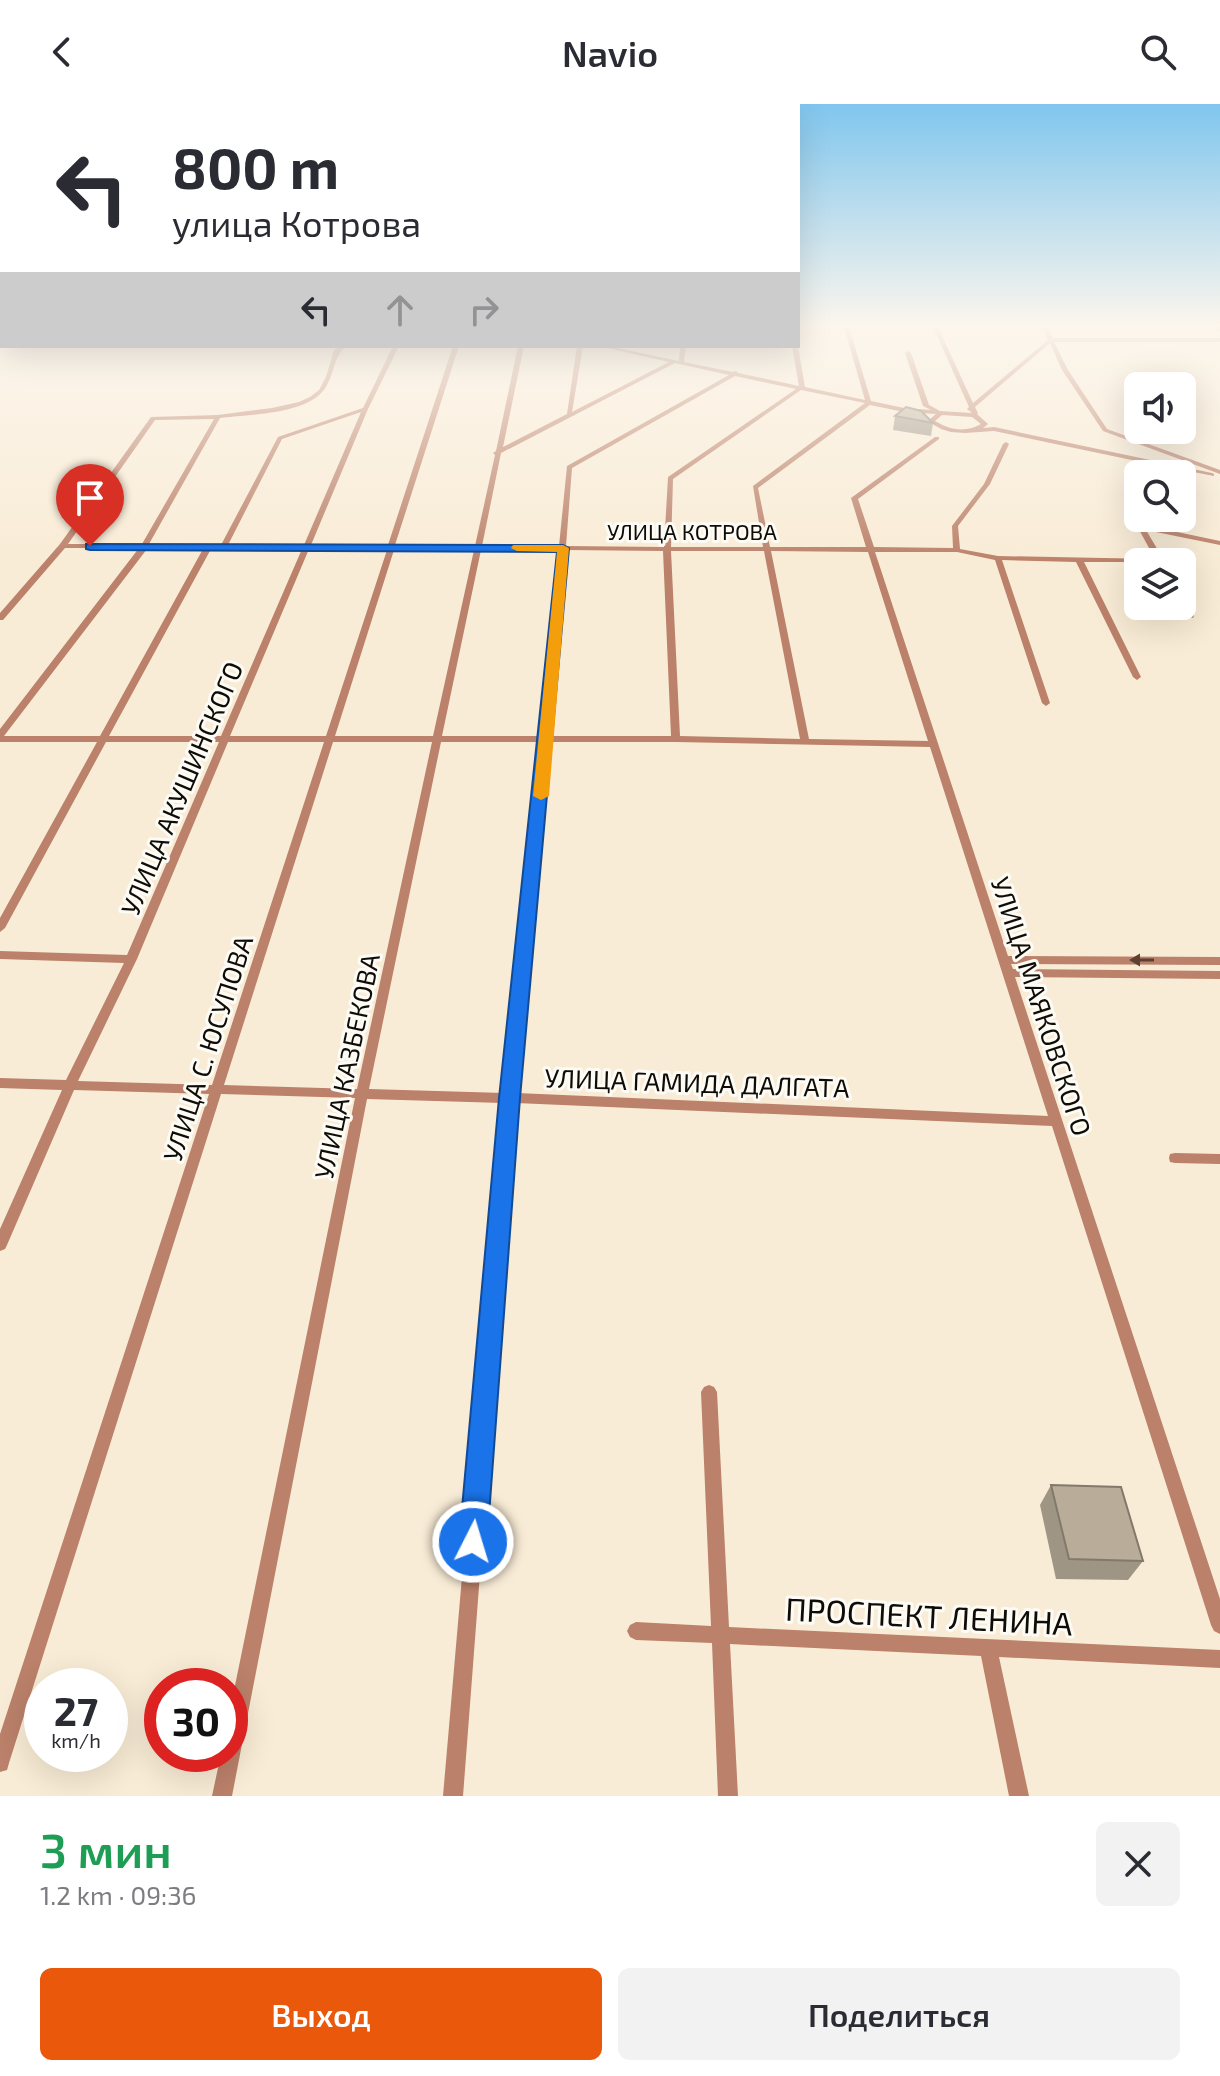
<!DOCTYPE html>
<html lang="ru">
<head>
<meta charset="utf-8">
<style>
	body { margin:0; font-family:"Exo 2",sans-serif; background:#f2f2f3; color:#2b2b33; height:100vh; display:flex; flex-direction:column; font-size:30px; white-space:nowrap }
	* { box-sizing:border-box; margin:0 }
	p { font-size:26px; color:#7c7c81 }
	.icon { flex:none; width:44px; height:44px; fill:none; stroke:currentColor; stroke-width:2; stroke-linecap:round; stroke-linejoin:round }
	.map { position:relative; height:1692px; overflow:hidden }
	.details { display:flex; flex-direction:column; background:#fff; flex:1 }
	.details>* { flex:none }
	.top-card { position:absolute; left:0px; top:0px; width:800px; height:244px; box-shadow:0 8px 32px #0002; background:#fff; color:#2b2b33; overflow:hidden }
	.controls { position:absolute; left:1124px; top:268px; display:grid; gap:16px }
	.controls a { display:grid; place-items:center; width:72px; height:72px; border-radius:12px; background:#fff; box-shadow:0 8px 32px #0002; font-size:40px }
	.speed { position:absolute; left:24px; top:1564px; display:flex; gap:16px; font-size:40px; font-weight:700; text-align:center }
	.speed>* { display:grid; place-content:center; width:104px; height:104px; border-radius:50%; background:#fff; box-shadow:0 8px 32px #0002; line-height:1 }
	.speed small { font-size:20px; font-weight:400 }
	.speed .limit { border:12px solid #d22; background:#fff; color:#111 }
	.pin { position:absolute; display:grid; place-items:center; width:68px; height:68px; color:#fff; margin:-82px -34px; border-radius:50% 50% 50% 0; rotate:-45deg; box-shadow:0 0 8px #0007 }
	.pin .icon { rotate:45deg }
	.me { position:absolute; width:88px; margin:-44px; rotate:5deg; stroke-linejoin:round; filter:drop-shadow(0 0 6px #0008) }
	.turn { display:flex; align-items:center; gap:28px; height:168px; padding:0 40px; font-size:36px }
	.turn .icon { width:104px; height:104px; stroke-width:2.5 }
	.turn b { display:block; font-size:56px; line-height:68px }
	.lanes { display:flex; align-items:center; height:76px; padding:0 40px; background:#0003; justify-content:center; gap:40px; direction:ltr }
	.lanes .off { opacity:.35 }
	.round { display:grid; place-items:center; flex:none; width:84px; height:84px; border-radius:12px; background:#f2f2f3 }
	.headline { display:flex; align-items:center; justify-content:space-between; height:136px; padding:0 40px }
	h1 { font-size:48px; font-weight:600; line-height:60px; color:#1e9e55 }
	.action { display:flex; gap:16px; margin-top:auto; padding:16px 40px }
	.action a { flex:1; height:92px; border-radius:12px; background:#ea580c; color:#fff; font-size:32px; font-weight:600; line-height:92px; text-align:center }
	.action a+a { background:#f2f2f3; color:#2b2b33 }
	header { display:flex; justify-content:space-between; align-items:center; height:104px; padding:0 40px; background:#fff; font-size:36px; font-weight:600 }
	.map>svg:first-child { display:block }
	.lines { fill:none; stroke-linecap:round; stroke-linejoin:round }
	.minor { fill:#bb816a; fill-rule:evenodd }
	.wall { fill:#9f9584 }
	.building { fill:#b9ad99; stroke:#82796b; stroke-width:2 }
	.oneway { fill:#5c4032 }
	.route { fill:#1a73e8; stroke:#114b97; stroke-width:2 }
	.slow { fill:#f59e0b }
	.labels { text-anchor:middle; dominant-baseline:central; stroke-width:6; stroke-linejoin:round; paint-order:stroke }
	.far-street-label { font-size:22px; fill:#0f0b05; stroke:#fdfbf6 }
	.street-label { font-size:26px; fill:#0f0b05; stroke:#fdfbf6 }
	.near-street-label { font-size:32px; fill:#0f0b05; stroke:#fdfbf6 }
</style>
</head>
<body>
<header><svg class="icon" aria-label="back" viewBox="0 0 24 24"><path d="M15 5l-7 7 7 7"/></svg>Navio<svg class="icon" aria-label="search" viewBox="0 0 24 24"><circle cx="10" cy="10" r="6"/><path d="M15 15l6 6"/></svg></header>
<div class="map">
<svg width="1220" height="1692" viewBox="0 0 1220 1692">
	<rect width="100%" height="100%" fill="#f9ecd6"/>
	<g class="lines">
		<!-- minor -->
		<path class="minor" d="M844 223H849L871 297 904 304 931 306 923 302 905 249 908 247 911 249 929 301 940 307 972 309 967 305 969 303 933 223H938L973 299 1048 236 1042 223H1047L1053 234H1220V238H1054L1068 266 1107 325 1220 366V370L1103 327 1062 266 1050 239 975 303 978 309 977 310 988 320 983 324 994 323 1212 369 1214 370V372L1152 360 1149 370H1143L1146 359 994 327 965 329 951 328 941 325 929 318V316L936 310 904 308 870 301 758 384 770 443H866L851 394 935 333H939V335L858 395 874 443 953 444 952 422 984 380 1003 340 1006 338 1009 340 990 380 958 422 960 445 998 452 1155 455 1130 409 1135 394 1138 392 1136 409 1144 421 1220 437V441L1146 426 1165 458H1084L1141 573 1137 576 1133 573 1076 458 1002 456 1050 599 1046 602 1042 599 995 456 957 448H875L1008 852 1220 853V861L1011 860 1013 865 1220 867V875L1015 873 1220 1495V1530L1214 1527 1211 1521 1052 1022 516 999 463 1692H443L503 999 367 995 232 1692H212L221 1650H230V1606L355 994 221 990 9 1659 7 1666 0 1668V1630L209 990 74 986 7 1141 5 1145 0 1147V1125L62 986 0 984V974L66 976 124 859 0 855V847L127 851 219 638H106L5 824 0 828V814L97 638H0V625L139 444H65L3 516H0V509L60 440 151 313 218 311 272 304 299 298 310 293 319 286 326 273 334 246 340 242H347C334 251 335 267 327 281 312 311 249 310 220 314L149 440 221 441 278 333 363 304 393 242H399L368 305 311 441H388L453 242H459L395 441 475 442 495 351 493 349 496 347 518 242H524L503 343 567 310 577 242H583L572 308 669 258 598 242H608L679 257 680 242H686L684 258 733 268 736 267 738 269 799 282 792 242H798L805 283 865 296ZM675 259 729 271 567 362 559 442H482L501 349ZM735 272 796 285 668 373 664 443 566 442 572 364ZM801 286 865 299 753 382 763 443H671L673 375ZM361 308 304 441H228L282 335ZM942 311 972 313 981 320C965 329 950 326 935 317ZM214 315 142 440H68L155 316ZM147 445H203L100 632H4ZM211 445H302L221 632H109ZM309 445 387 446 326 632H230ZM394 446H474L433 632H335ZM481 446H559L543 632H442ZM566 446 663 447 671 632H552ZM671 447H764L800 635 680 632ZM771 447 868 448 928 637 809 635ZM228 638H324L212 981 78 977 137 855ZM333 638H432L357 985 224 981ZM441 638H542L504 989 369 985ZM551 638H676L930 643 1048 1012 517 989Z
			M1215 223H1220V228Z
			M1182 494 1186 496 1194 512 1193 514 1186 512 1181 502Z
			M1175 1049 1220 1050V1060L1175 1059 1170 1058 1169 1054 1170 1050Z
			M709 1281 714 1283 717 1288 729 1523 1220 1546V1564L999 1553 1029 1692H1009L981 1552 730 1540 738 1692H718L712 1539 636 1536 630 1533 627 1527 630 1521 636 1518 711 1522 701 1288 704 1283Z"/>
	</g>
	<!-- wall -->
	<path class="wall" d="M895 312 933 319 931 332 893 326Z
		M1051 1381 1143 1457 1128 1476 1056 1475 1040 1401Z"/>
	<!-- building -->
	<path class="building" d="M906 303 921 307 933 319 895 312Z
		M1051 1381 1121 1383 1143 1457 1069 1455Z"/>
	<!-- one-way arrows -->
	<defs><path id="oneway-solid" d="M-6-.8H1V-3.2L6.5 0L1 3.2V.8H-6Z" transform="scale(2)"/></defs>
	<use class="oneway" href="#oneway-solid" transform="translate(1142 856) rotate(-180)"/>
	<!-- sky -->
	<linearGradient id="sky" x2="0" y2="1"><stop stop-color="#80c6ee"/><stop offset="0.48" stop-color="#fcf6ed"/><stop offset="1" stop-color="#fcf6ed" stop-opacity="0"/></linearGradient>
	<rect width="1220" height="460" fill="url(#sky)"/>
	<!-- route -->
	<path class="route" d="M86 440 563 441 569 444 520 994 487 1438 483 1448 473 1452 463 1448 459 1438 499 994 557 448 90 446 86 445Z"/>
	<!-- slow -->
	<path class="slow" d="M513 441H563L569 444 549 692 541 696 533 692 557 448 517 447 511 444Z"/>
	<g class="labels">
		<!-- far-street labels -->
		<g class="far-street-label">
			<text x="692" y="427">УЛИЦА КОТРОВА</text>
		</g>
		<!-- street labels -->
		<g class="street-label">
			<text transform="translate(181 684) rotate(-67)">УЛИЦА АКУШИНСКОГО</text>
			<text transform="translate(1042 902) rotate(72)">УЛИЦА МАЯКОВСКОГО</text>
			<text transform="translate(207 944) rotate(-72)">УЛИЦА С. ЮСУПОВА</text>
			<text transform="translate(346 962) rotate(-78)">УЛИЦА КАЗБЕКОВА</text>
			<text transform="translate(697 978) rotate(2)">УЛИЦА ГАМИДА ДАЛГАТА</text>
		</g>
		<!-- near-street labels -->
		<g class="near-street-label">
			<text transform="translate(929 1511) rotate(3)">ПРОСПЕКТ ЛЕНИНА</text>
		</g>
	</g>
</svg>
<div class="controls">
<a><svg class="icon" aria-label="sound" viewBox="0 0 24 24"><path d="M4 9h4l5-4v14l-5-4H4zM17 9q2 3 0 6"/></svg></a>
<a><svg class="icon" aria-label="search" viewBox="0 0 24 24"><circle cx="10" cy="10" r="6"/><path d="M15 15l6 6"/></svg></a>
<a><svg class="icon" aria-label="layers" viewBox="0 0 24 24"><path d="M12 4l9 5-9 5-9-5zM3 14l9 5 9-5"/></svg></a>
</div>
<div class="speed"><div>27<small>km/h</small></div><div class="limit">30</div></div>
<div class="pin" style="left:90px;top:442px;background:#d93025"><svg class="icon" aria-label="arrive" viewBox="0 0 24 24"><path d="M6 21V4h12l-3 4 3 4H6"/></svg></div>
<svg class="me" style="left:473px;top:1438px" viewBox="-20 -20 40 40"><circle r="17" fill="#1a73e8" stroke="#fff" stroke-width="3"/><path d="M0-11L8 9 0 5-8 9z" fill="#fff"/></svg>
<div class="top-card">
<div class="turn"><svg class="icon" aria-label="left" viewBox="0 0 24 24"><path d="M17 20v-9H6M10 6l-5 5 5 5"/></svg><div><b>800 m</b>улица Котрова</div></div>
<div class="lanes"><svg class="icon" aria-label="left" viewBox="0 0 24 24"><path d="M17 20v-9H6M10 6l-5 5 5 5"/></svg><svg class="icon off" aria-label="ahead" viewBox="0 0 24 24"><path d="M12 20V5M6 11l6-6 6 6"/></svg><svg class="icon off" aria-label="right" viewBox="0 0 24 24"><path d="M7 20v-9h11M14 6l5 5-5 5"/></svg></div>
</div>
</div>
<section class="details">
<div class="headline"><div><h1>3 мин</h1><p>1.2 km · 09:36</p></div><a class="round"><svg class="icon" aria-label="close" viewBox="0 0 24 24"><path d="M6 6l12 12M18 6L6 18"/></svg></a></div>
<div class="action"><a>Выход</a><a>Поделиться</a></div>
</section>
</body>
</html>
